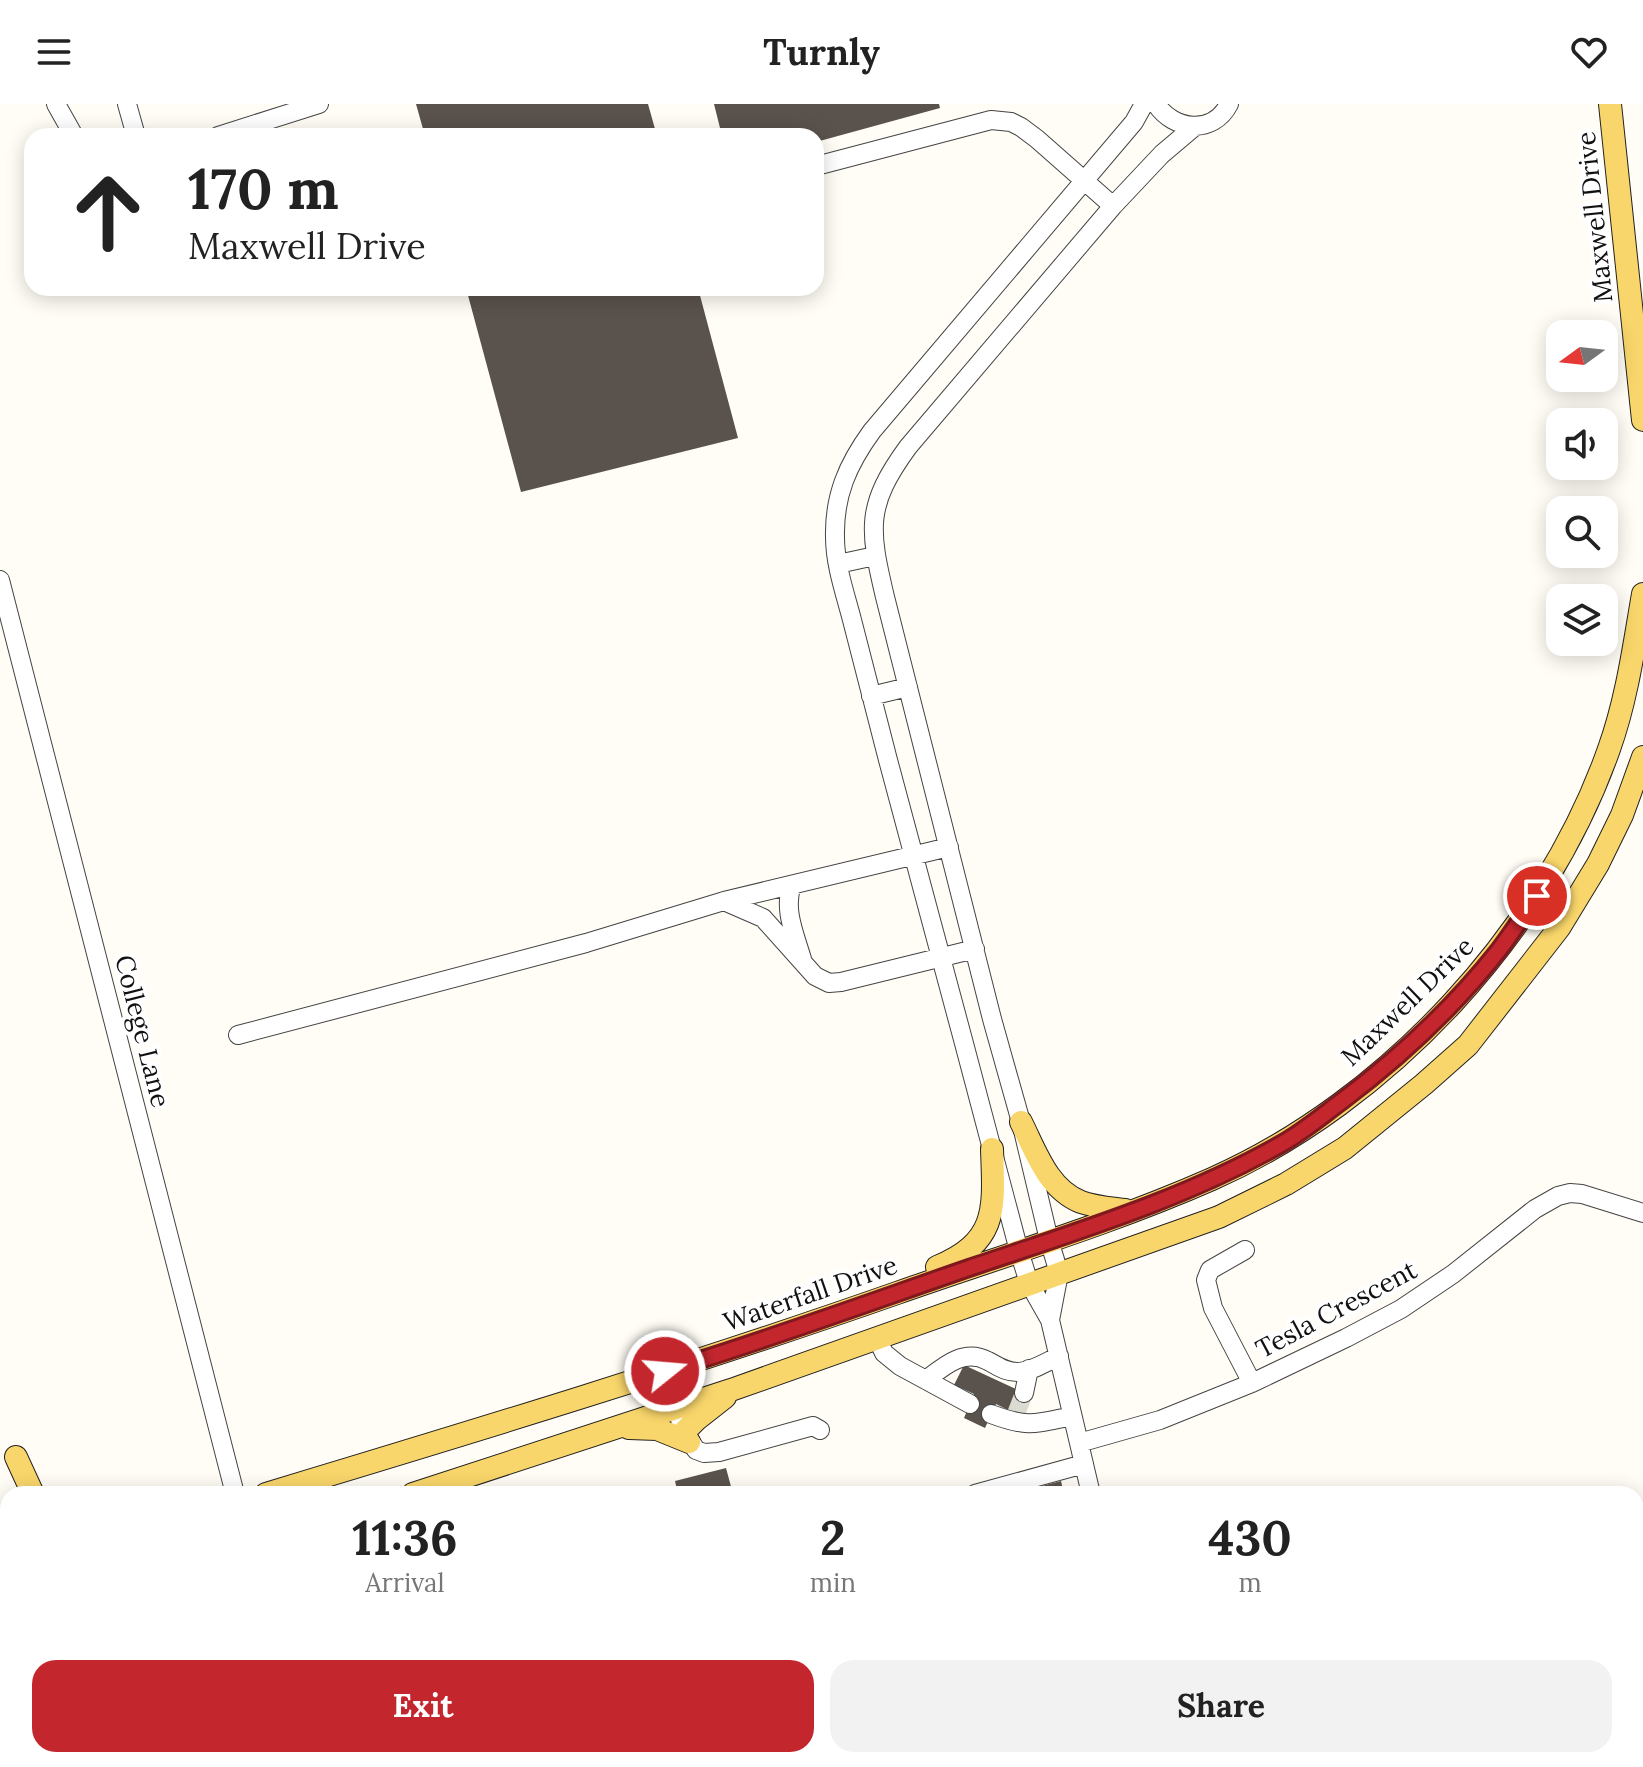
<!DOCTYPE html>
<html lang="en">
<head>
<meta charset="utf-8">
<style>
	body { margin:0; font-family:Lora,serif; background:#f2f2f2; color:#222; height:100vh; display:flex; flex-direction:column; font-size:30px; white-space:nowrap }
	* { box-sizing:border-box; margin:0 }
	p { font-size:26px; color:#767676 }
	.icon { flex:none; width:44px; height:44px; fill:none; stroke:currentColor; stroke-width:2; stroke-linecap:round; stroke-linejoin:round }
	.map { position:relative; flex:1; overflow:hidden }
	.details { position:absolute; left:0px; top:1382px; width:1644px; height:282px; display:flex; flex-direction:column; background:#fff; border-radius:24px 24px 0 0; box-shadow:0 4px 20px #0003 }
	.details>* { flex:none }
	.banner { position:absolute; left:24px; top:24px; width:800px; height:168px; border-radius:24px; box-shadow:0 4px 20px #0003; background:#fff; color:#222; overflow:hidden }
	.needle { width:52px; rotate:255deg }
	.fabs { position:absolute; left:1546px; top:216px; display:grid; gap:16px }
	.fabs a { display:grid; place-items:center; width:72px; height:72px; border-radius:16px; background:#fff; box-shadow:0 4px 20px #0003; font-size:40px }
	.pin { position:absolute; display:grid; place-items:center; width:68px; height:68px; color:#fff; margin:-34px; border:4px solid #fff; border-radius:50%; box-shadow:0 2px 8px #0007 }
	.me { position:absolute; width:88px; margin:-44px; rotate:73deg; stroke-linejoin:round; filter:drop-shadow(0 0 6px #0008) }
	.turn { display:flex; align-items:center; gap:28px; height:168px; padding:0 32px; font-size:36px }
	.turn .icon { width:104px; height:104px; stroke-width:2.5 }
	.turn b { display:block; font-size:56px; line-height:68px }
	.eta { display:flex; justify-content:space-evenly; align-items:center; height:136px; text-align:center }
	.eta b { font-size:48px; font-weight:700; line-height:56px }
	.cta { display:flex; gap:16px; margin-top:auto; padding:16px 32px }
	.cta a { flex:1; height:92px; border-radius:24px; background:#c4262e; color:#fff; font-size:32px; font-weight:700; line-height:92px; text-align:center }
	.cta a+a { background:#f2f2f2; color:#222 }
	header { display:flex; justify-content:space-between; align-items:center; height:104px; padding:0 32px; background:#fff; font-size:36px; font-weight:700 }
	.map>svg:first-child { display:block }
	.green { fill:#d5ebbd }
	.building { fill:#5a524d }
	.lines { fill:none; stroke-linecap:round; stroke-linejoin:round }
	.minor-tunnel { stroke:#dbdad3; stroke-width:18; stroke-dasharray:18 9; stroke-linecap:butt }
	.minor-casing { stroke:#444; stroke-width:20 }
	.major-casing { stroke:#222; stroke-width:24 }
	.path { stroke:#333; stroke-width:3; stroke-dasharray:8 4; stroke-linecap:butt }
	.minor { stroke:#fff; stroke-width:18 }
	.major { stroke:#f9d66b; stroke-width:22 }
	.route-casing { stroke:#7f191e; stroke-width:20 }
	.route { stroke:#c4262e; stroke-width:14 }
	.labels { text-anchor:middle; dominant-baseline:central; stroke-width:8; stroke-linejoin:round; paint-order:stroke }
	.street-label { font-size:26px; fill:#111; stroke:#fff }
</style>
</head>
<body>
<header><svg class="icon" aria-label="menu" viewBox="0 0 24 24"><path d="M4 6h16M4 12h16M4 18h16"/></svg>Turnly<svg class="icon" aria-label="heart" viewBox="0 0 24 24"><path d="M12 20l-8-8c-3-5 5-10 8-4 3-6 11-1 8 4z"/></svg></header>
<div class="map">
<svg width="1643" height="1663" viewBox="0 0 1643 1663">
	<rect width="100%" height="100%" fill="#fffdf5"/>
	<!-- green -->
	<path class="green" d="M568 1656H731L758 1663H540Z"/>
	<!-- building -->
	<path class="building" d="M416 0H648L657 32H425Z
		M714 0H939L940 4 816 38V32H722Z
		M466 184H698L738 334 521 388Z
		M964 1261 1029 1291 1018 1311 996 1300 985 1324 964 1314 974 1290 954 1281Z
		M726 1364 733 1390H678L675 1377Z
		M1061 1377 1064 1390H1015V1389Z"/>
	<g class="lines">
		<!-- minor-tunnel -->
		<path class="minor-tunnel" d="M1016 1310 1024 1289"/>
		<defs>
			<path id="minor" d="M56 0 74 32
				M127 0 136 32
				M1156 0C1174 27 1213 31 1229 0
				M218 32 319 0
				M816 62 991 16 1011 18 1021 23 1037 35 1113 102
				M838 460 875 452
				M0 476 235 1390
				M871 592 908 583
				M792 781C783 805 795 831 802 855
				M724 797 763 814 815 872 829 879 841 878 975 845
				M238 931 586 839 724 797 949 743
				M1245 1146 1210 1166 1206 1176 1213 1204 1252 1279
				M1050 1216 1059 1169 1049 1136 1021 1018 992 915 885 493C869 425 865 402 908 343L1113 102 1162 50 1194 23
				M877 1234 884 1249 900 1262 970 1300
				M665 1267 683 1325 696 1346 704 1349 719 1348 813 1322 820 1326
				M926 1276C944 1262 964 1244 988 1257 998 1262 1005 1268 1017 1268 1031 1268 1046 1258 1059 1252
				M1024 1289 1029 1265
				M991 1310C1028 1324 1035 1320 1072 1312
				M1079 1339 1160 1316 1252 1279 1346 1234 1401 1205 1453 1170 1535 1105 1558 1092 1570 1089 1582 1090 1643 1109
				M975 1390 1084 1360
				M1091 1390 1050 1216 1029 1179 1019 1147C976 983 932 820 888 656 876 609 864 563 852 516 845 489 835 461 835 433 834 391 848 360 872 327L1134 18 1144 0
				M1636 1439 1643 1438
				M324 1656 328 1663
				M530 1656 532 1663
				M827 1656 849 1663
				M1163 1656 1167 1663
				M504 1663 514 1656
				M1090 1663 1111 1656"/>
			<path id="major" d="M1610 0 1643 316
				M1021 1018C1036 1048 1048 1085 1081 1098 1095 1103 1110 1104 1125 1106
				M937 1163C999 1137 994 1104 992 1045
				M629 1324 657 1325 689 1338
				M684 1328 697 1315 725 1293
				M16 1353 33 1390
				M266 1390C478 1326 689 1262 897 1189 1002 1152 1110 1120 1212 1075 1388 997 1545 827 1609 645 1627 595 1634 542 1643 490
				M413 1390 731 1286 1219 1113 1286 1080 1345 1044 1424 980 1468 941 1559 824 1598 760 1622 711 1643 653
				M0 1491 8 1513
				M0 1561 8 1568
				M52 1656 54 1663
				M113 1656 115 1663"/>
		</defs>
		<!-- minor casing -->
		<use href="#minor" class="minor-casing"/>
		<!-- major casing -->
		<use href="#major" class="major-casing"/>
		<!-- path -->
		<path class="path" d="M135 1656 136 1663"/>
		<!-- minor -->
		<use href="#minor" class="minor"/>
		<!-- major -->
		<use href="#major" class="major"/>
	</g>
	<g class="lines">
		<defs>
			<path id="route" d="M665 1267C767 1236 868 1199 969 1164 1075 1128 1185 1095 1283 1039 1304 1027 1323 1011 1342 997 1399 954 1454 903 1499 846 1512 829 1524 810 1537 792"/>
		</defs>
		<!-- route casing -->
		<use href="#route" class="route-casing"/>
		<!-- route -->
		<use href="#route" class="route"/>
	</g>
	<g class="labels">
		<!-- street labels -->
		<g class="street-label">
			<text transform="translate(1594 113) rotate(-96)">Maxwell Drive</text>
			<text transform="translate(1407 897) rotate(-44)">Maxwell Drive</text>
			<text transform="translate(143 927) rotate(76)">College Lane</text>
			<text transform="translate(810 1189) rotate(-19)">Waterfall Drive</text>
			<text transform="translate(1336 1205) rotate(-28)">Tesla Crescent</text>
		</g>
	</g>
</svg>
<div class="fabs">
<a><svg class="needle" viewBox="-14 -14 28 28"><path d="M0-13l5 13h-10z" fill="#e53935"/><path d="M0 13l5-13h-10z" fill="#767676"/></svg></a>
<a><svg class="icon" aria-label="sound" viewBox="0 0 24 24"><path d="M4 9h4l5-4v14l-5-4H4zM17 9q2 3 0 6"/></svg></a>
<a><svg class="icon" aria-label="search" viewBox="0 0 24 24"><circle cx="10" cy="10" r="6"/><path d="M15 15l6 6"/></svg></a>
<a><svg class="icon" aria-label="layers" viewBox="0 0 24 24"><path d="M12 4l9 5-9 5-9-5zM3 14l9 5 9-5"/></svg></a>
</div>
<div class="pin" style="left:1537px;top:792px;background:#d93025"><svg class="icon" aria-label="arrive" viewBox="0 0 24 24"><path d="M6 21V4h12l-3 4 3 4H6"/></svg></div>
<svg class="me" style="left:665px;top:1267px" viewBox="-20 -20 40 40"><circle r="17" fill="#c4262e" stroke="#fff" stroke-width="3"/><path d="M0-11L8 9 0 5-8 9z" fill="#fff"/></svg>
<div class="banner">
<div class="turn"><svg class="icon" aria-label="ahead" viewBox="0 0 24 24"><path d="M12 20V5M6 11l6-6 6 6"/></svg><div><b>170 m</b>Maxwell Drive</div></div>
</div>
<section class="details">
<div class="eta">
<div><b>11:36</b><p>Arrival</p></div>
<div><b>2</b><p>min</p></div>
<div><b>430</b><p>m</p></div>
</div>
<div class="cta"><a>Exit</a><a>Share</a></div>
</section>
</div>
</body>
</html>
